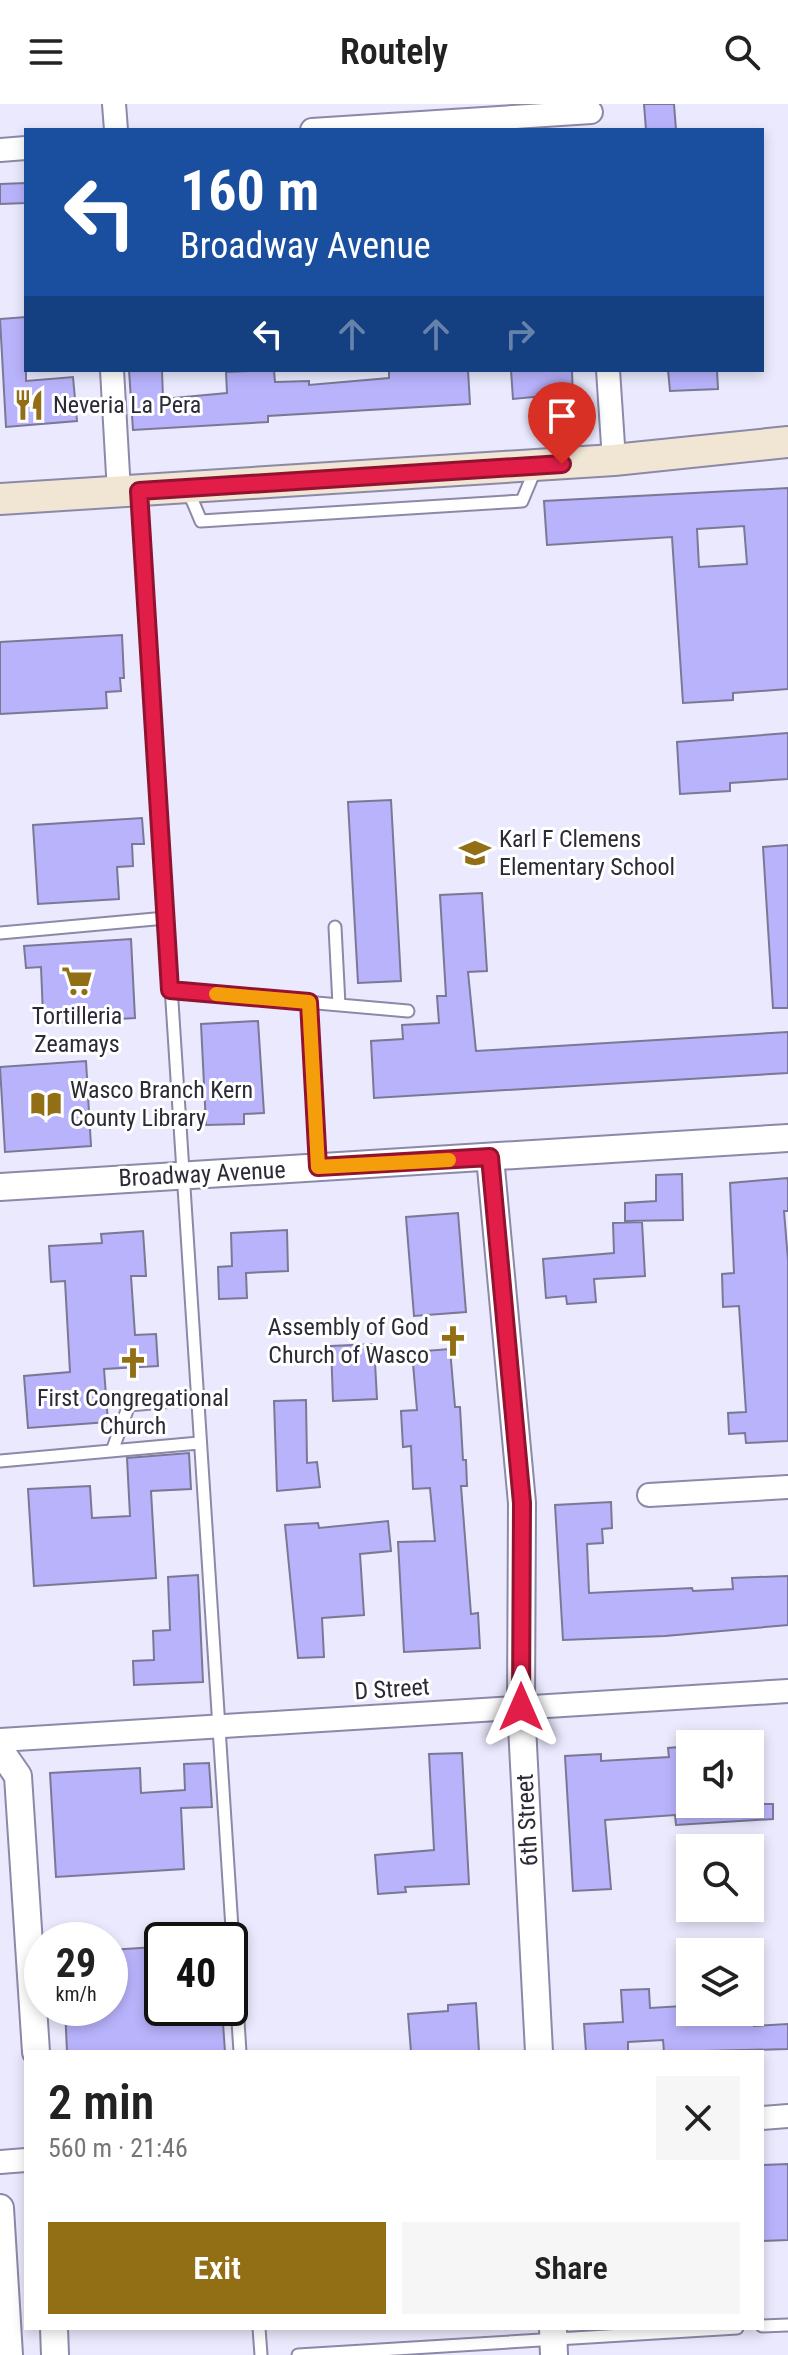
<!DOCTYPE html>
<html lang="en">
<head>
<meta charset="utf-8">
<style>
	body { margin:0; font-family:"Roboto Condensed",sans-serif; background:#f6f6f6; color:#222; height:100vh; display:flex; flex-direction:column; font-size:30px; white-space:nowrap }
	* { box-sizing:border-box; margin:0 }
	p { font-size:26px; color:#767676 }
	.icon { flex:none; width:44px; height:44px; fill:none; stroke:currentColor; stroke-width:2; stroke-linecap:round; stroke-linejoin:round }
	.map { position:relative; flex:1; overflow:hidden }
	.details { position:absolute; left:24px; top:1946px; width:740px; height:280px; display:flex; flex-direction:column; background:#fff; border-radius:0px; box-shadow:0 4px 12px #0003 }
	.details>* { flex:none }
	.hud { position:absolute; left:24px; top:24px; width:740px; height:244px; border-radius:0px; box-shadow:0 4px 12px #0003; background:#1a4fa0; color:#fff; overflow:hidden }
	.controls { position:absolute; left:676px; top:1626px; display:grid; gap:16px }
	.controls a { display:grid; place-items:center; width:88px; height:88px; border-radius:0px; background:#fff; box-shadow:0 4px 12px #0003; font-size:40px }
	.speed { position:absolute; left:24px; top:1818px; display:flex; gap:16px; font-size:40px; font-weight:700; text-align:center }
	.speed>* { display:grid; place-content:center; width:104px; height:104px; border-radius:50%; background:#fff; box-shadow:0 4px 12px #0003; line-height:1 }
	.speed small { font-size:20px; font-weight:400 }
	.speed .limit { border:4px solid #111; border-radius:12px; background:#fff; color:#111 }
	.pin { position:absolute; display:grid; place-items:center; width:68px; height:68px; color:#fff; margin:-82px -34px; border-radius:50% 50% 50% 0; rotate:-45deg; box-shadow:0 0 8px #0007 }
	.pin .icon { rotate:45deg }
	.me { position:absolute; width:88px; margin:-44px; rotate:0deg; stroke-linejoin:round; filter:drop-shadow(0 0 6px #0008) }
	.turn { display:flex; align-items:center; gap:28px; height:168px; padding:0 24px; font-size:36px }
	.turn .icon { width:104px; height:104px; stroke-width:2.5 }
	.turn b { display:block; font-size:56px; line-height:68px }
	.lanes { display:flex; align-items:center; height:76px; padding:0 24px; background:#0003; justify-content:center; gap:40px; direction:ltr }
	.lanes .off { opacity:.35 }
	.round { display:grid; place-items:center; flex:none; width:84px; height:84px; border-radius:0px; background:#f6f6f6 }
	.head { display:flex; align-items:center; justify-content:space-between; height:136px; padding:0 24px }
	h1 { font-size:48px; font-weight:600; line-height:60px }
	.action { display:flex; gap:16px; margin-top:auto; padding:16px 24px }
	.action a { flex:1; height:92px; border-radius:0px; background:#926e15; color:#fff; font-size:32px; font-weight:600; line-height:92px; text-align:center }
	.action a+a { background:#f6f6f6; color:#222 }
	header { display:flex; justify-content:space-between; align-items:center; height:104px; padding:0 24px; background:#fff; font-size:36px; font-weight:600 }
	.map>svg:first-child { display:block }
	.building { fill:#b9b3fc; stroke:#7a7895; stroke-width:2; fill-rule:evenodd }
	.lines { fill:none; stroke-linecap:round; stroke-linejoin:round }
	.service-casing { stroke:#8b89a7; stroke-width:15 }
	.minor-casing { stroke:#8b89a7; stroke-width:26 }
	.tertiary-casing { stroke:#8b89a7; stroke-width:30 }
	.secondary-casing { stroke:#8b89a7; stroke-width:34 }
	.service { stroke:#fff; stroke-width:11 }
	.minor { stroke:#fff; stroke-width:22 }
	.tertiary { stroke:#fff; stroke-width:26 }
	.secondary { stroke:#f0e6d3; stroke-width:30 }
	.route-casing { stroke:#92132f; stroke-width:20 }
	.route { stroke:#e11d48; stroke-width:14 }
	.slow { stroke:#f59e0b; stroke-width:14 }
	.labels { text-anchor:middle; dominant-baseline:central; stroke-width:6; stroke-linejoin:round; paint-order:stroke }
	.poi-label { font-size:24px; fill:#2b2a37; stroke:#fff; text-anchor:start }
	.street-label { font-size:24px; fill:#2b2a37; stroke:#fff }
</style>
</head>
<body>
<header><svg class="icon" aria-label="menu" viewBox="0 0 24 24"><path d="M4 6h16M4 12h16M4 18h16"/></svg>Routely<svg class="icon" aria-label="search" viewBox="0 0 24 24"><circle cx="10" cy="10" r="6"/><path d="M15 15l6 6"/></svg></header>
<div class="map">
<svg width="788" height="2251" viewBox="0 0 788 2251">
	<rect width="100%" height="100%" fill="#eae9fd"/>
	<!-- building -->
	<path class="building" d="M644 0H674L676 26H646Z
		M26 79V99L0 100V80Z
		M26 213V277L73 273 77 317 6 323 0 215Z
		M129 266H162L163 295 227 289 226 268 274 266 275 278 309 277V281L389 274V266H468L470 300 268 312V318L133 326Z
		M511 266H572L573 297 545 298 544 292 513 295Z
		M668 266H717L718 285 670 287Z
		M788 384V585L733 589V596L683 599 672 433 547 441 544 397ZM744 422 747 460 699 463 697 425Z
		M122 531 124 574H120L121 587 106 588 107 604 0 610V538Z
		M788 629V675L730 679V687L680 690 677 638Z
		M391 696 401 877 358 879 348 698Z
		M142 714 144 740H132L133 762 117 763 119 795 38 800 33 721Z
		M788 741V904H773L763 743Z
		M482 789 487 867 468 868 476 947 788 928V969L374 994 371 937 403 935 402 921 439 919 437 892H446L440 791Z
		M131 835 135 914 50 919V910L43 911 41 863 26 864 24 842Z
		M258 917 264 1009 244 1010V1020L206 1021 201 920Z
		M86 957 91 1042 5 1048 0 963Z
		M682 1070 683 1116 625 1117V1099L656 1097V1071Z
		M788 1074V1107H784L788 1156V1337L746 1339 745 1329 729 1330 728 1309 746 1308 739 1202 723 1203 722 1170 734 1169 730 1079Z
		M458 1109 466 1208 414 1212 406 1113Z
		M642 1118 645 1172 594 1175 596 1198 567 1200 566 1192 546 1194 543 1155 614 1149 613 1119Z
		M287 1126 288 1167 246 1169 247 1194 219 1195 218 1163 232 1162 231 1129Z
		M143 1127 146 1172H131L135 1231 156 1230 158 1262 104 1265 108 1318 28 1324 24 1272 70 1268 65 1177 51 1178 49 1142 102 1139 101 1130Z
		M374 1240 377 1295 333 1297 331 1242Z
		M450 1245 455 1303H460L463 1356H466L467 1382H461L471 1510 478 1509 480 1544 404 1548 398 1438 435 1437 430 1384 413 1385 411 1342 403 1343 401 1307 417 1306 412 1248Z
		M306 1296 307 1359 317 1358 320 1383 277 1387 274 1297Z
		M189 1349 191 1385 151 1387 156 1474 34 1482 28 1385 90 1382 92 1414 130 1412 127 1354Z
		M611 1398 612 1424 602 1425 603 1439 587 1440 589 1489 692 1484 693 1487 733 1485 732 1474 788 1472V1521L665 1532 563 1536 555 1401Z
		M388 1417 391 1447 360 1450 364 1511 322 1514 324 1553 298 1554 285 1421 318 1419 319 1424Z
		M198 1471 203 1578 134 1581 133 1557 154 1556 153 1527 170 1526 168 1473Z
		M690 1642V1700H773V1715L676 1721 675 1711 605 1716 611 1785 573 1787 565 1652 601 1650V1657L669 1653 668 1644Z
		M462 1649 469 1780 405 1783 406 1788 378 1790 375 1751 434 1746 429 1650Z
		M209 1659 212 1703 181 1704 184 1765 56 1773 50 1669 140 1664 141 1689 185 1686 184 1660Z
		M155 1843 158 1896H162V1904H222L225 1948H67L65 1904H110V1846Z
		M649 1885 650 1904 683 1902 684 1915 697 1914V1921L732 1919V1911L754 1910V1922L788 1920V1945L664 1948 663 1936 628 1938V1948H586L584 1920 623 1918 621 1886Z
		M476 1899 479 1948H411L408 1910 448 1907V1901Z
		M788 2060V2136L762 2137V2061Z"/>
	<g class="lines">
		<defs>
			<path id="service" d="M187 384 201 417 522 397 535 366
				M139 388 240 1948
				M335 823 339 901
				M0 829 166 814
				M170 886 408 907
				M309 898 318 1063
				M112 1347 129 1301 196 1295
				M0 1357 199 1339
				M762 2222 788 2221
				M259 2224 261 2251
				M298 2251 737 2224"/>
			<path id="minor" d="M114 0 116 26
				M312 26 591 8
				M0 46 26 44
				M112 266 119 388
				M608 266 614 356
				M649 1391 788 1383
				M0 1636 788 1587
				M762 2014 788 2012
				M0 2058 26 2056"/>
			<path id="tertiary" d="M490 1053 522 1399 521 1603 539 1948
				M0 1083 788 1034
				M0 1646 18 1672 36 1948
				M0 2104 9 2251
				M54 2224 55 2251
				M553 2224 554 2251"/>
			<path id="secondary" d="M0 395 614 356 788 338"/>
		</defs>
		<!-- service casing -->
		<use href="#service" class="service-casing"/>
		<!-- minor casing -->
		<use href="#minor" class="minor-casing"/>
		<!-- tertiary casing -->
		<use href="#tertiary" class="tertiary-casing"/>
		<!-- secondary casing -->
		<use href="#secondary" class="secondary-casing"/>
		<!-- service -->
		<use href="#service" class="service"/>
		<!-- minor -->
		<use href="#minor" class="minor"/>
		<!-- tertiary -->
		<use href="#tertiary" class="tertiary"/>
		<!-- secondary -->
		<use href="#secondary" class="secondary"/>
	</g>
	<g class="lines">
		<defs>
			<path id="route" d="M521 1603 522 1399 490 1053 318 1063 309 898 170 886 139 387 562 360"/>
		</defs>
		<!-- route casing -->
		<use href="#route" class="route-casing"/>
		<!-- route -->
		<use href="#route" class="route"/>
		<!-- slow -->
		<path class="slow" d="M216 890 309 898 318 1063 449 1056"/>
	</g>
	<!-- icons -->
	<defs>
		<symbol id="restaurant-bare" viewBox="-9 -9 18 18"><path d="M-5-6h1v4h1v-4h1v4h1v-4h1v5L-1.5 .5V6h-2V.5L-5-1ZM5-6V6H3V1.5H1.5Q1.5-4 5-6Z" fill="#926e15" stroke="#fff" stroke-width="2.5" paint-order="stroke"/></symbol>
		<symbol id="school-bare" viewBox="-9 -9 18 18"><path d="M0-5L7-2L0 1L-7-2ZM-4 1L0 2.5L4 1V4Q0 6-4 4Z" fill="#926e15" stroke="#fff" stroke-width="2.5" paint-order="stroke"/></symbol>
		<symbol id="supermarket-bare" viewBox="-9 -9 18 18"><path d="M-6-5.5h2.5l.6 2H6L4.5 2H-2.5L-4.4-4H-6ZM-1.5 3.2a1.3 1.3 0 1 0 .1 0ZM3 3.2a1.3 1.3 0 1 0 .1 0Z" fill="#926e15" stroke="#fff" stroke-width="2.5" paint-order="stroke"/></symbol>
		<symbol id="library-bare" viewBox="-9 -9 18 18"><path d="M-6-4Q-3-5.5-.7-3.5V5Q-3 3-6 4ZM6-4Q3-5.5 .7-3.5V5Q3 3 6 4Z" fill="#926e15" stroke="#fff" stroke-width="2.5" paint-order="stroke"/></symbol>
		<symbol id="church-bare" viewBox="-9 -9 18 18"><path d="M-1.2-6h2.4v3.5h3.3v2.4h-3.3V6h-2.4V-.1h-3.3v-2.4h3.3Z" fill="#926e15" stroke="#fff" stroke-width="2.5" paint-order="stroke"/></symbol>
	</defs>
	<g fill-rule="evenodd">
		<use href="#restaurant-bare" x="7" y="279" width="44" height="44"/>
		<use href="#school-bare" x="453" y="727" width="44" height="44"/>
		<use href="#supermarket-bare" x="55" y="855" width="44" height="44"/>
		<use href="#library-bare" x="24" y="978" width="44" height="44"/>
		<use href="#church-bare" x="431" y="1215" width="44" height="44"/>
		<use href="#church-bare" x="111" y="1237" width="44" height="44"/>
	</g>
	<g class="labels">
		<!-- poi labels -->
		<g class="poi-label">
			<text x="53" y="301">Neveria La Pera</text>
			<text x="499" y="735">Karl F Clemens<tspan x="499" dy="28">Elementary School</tspan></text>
			<text x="77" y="912" text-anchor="middle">Tortilleria<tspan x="77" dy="28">Zeamays</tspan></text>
			<text x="70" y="986">Wasco Branch Kern<tspan x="70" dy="28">County Library</tspan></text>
			<text x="429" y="1223" text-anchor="end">Assembly of God<tspan x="429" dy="28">Church of Wasco</tspan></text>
			<text x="133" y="1294" text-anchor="middle">First Congregational<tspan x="133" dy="28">Church</tspan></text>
		</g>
		<!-- street labels -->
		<g class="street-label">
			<text transform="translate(202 1070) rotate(-3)">Broadway Avenue</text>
			<text transform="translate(392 1585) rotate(-4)">D Street</text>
			<text transform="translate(527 1716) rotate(-93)">6th Street</text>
		</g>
	</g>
</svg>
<div class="controls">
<a><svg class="icon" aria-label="sound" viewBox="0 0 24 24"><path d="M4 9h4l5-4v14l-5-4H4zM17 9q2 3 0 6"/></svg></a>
<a><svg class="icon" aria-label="search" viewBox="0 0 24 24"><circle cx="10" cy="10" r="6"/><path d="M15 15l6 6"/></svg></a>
<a><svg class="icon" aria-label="layers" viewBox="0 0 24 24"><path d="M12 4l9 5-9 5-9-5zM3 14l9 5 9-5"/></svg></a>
</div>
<div class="speed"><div>29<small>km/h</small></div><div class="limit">40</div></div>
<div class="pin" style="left:562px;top:360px;background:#d93025"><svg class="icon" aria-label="arrive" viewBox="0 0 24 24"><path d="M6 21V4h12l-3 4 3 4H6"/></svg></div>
<svg class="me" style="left:521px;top:1603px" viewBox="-20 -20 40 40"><path d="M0-17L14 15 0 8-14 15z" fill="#e11d48" stroke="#fff" stroke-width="4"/></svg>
<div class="hud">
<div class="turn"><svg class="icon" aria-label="left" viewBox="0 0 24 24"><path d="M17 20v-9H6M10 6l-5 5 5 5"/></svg><div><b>160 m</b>Broadway Avenue</div></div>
<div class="lanes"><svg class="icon" aria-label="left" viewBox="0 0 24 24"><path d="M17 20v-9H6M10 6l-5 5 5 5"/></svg><svg class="icon off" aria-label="ahead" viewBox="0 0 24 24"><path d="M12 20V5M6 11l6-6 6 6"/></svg><svg class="icon off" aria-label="ahead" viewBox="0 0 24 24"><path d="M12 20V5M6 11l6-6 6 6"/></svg><svg class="icon off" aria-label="right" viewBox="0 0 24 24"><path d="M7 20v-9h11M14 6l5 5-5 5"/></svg></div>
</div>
<section class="details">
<div class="head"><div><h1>2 min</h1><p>560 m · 21:46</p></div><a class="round"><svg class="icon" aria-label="close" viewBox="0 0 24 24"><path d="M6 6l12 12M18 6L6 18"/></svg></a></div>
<div class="action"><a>Exit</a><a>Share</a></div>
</section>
</div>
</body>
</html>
